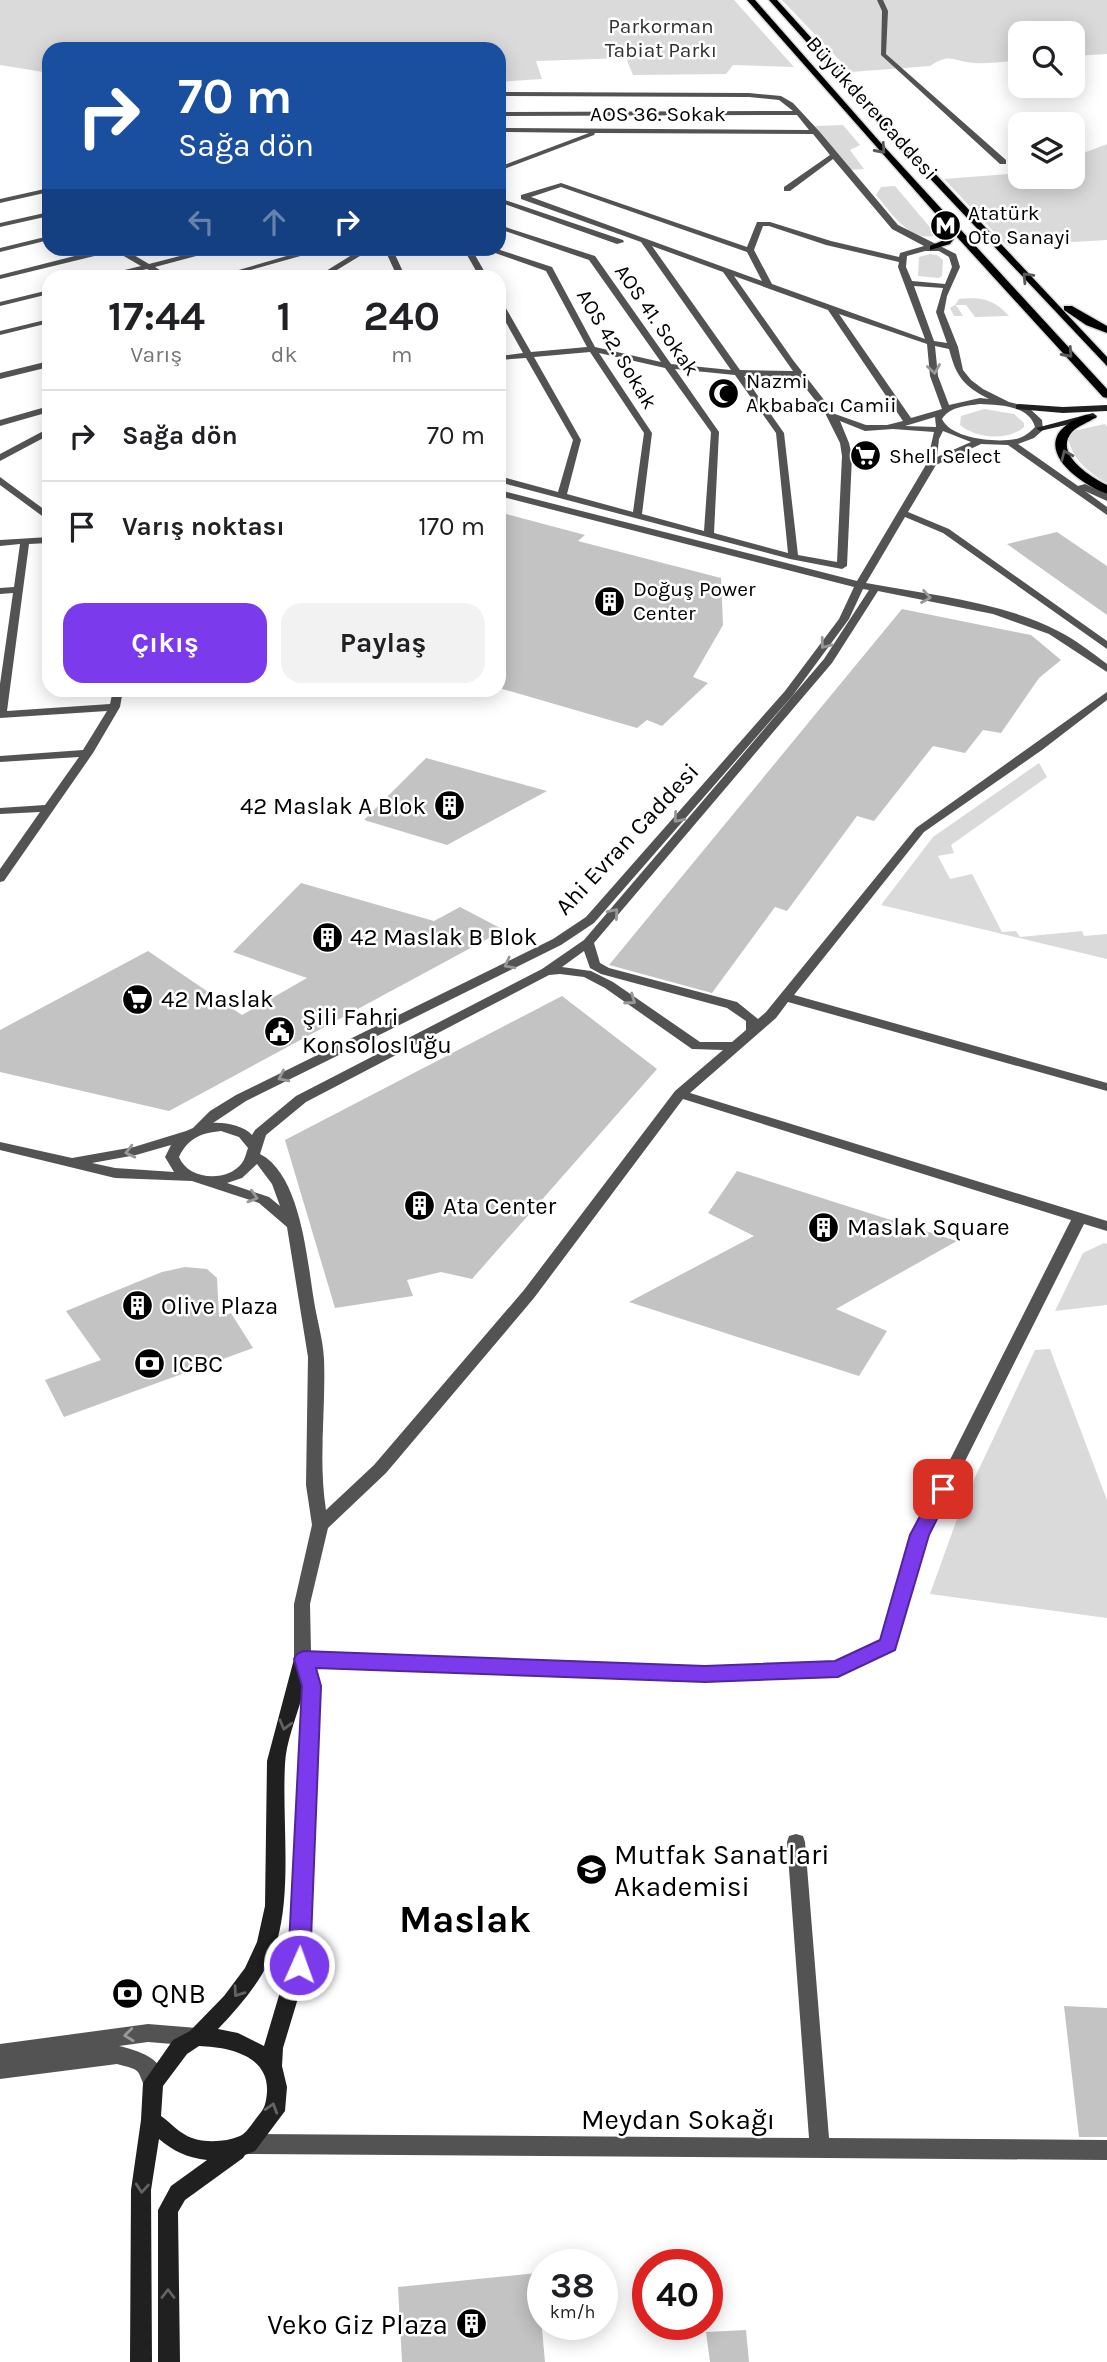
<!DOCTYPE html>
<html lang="tr">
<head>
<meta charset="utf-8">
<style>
	body { margin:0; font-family:Karla,sans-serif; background:#f2f2f2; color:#202124; height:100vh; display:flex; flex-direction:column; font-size:26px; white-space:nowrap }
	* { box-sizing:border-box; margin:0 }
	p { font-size:23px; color:#757577 }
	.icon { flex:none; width:38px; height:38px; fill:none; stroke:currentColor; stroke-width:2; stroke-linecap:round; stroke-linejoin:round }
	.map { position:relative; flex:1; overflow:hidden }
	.sheet { position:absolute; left:42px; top:270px; width:464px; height:427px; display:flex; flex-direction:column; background:#fff; border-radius:21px; box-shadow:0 4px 18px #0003 }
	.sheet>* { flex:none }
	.guide { position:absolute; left:42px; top:42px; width:464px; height:214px; border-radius:21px; box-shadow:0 4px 18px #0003; background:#1a4fa0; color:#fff; overflow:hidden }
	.fabs { position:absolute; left:1008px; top:21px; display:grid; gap:14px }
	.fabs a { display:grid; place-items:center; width:77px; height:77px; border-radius:14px; background:#fff; box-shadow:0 4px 18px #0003; font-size:35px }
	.speed { position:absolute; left:527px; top:2249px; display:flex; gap:14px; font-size:35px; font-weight:700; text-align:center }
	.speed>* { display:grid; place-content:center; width:91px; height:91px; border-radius:50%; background:#fff; box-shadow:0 4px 18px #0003; line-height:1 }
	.speed small { font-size:18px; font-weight:400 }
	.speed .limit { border:10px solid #d22; background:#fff; color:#111 }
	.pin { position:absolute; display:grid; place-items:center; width:60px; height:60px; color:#fff; margin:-30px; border-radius:14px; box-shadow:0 4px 10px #0006 }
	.me { position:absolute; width:77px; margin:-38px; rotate:2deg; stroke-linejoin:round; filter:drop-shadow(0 0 5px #0008) }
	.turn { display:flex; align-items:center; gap:24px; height:147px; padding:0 21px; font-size:32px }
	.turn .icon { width:91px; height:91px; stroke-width:2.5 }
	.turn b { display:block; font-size:49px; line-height:60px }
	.lanes { display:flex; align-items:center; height:66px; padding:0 21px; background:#0003; justify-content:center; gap:35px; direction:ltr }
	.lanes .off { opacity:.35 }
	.eta { display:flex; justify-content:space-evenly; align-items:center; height:119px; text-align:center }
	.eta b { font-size:42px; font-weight:700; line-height:49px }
	.button { display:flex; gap:14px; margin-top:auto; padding:14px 21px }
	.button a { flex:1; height:80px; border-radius:21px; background:#7c3aed; color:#fff; font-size:28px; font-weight:700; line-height:80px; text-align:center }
	.button a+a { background:#f2f2f2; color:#202124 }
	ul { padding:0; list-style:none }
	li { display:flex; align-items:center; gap:21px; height:91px; padding:0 21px; border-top:2px solid #e0e0e0 }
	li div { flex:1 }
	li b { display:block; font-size:26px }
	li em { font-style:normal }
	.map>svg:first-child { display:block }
	.green { fill:#dadada }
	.building { fill:#c3c3c3 }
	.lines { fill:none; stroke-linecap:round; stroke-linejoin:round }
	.primary-casing { stroke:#dbdbdb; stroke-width:3 }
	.street { fill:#535353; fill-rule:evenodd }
	.secondary { fill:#202020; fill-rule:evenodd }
	.primary { fill:#000; fill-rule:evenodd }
	.oneway { stroke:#595959 }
	.oneway2 { stroke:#989898 }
	.oneway3 { stroke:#636363 }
	.route { fill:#7c3aed; stroke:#51269a; stroke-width:2 }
	.labels { text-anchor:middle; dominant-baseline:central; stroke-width:5; stroke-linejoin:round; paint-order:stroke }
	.far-park-label { font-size:21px; fill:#313131; stroke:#fff }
	.far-street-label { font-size:21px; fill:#000; stroke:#fff }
	.far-poi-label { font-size:21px; fill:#000; stroke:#fff; text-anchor:start }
	.poi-label { font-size:24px; fill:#000; stroke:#fff; text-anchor:start }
	.street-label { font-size:24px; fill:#000; stroke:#fff }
	.near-poi-label { font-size:28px; fill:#000; stroke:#fff; text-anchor:start }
	.near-street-label { font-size:28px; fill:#000; stroke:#fff }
	.near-district-label { font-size:38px; font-weight:bold; fill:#000; stroke:#fff }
</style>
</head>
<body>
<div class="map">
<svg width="1107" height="2362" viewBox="0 0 1107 2362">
	<rect width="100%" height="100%" fill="#fff"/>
	<!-- green -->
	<path class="green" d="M0 0H734L794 67 733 65 726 74 633 75 626 58 536 61 542 79 499 82V49H49V73L0 65Z
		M782 0H1107V54L1073 56V33H1020V60C1005 61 989 64 974 63 953 62 952 52 930 66L851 72Z
		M843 125 860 145 850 150 864 169 849 170 815 126Z
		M1107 144V240L1007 246 944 179 1020 173V177H1073V157Z
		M895 186 934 232V236C908 241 891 212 876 195L881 187Z
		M930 254 937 255 943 260 942 276 939 278 918 276 919 257Z
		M959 299C982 297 993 299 1009 316L975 317 966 305H956L963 316H954L950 308 955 305Z
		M984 409 1014 414 1024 423V427C1008 442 975 438 960 425L961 416Z
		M1105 424 1107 427V483C1088 472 1073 460 1068 438L1073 431Z
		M1039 763 1047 777 951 845 954 853 938 856 950 879 972 874 1002 932 1016 931 1020 937 1082 931 1084 936 1107 934V959L881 905 933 837Z
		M1104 1243 1107 1244V1305L1055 1311 1083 1253Z
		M1050 1349 1107 1500V1618L930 1594 962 1505 1035 1350Z"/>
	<!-- building -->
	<path class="building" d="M499 512 585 535 578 541 721 578 723 625 693 677 708 683 662 726 647 720 637 728 499 688Z
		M1057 532 1107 566V615L1007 544Z
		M902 609 1031 635 1061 660 1039 678 1001 733 983 730 965 753 933 746 874 821 857 816 787 911 775 907 712 993 609 965Z
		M426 758 547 791 447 845 364 820Z
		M301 883 434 921 460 907 504 930 169 1111 0 1072V1030L148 951 242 1015 307 978 233 952Z
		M562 996 657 1069 472 1279 441 1272 407 1280 413 1296 335 1308 285 1140Z
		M737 1171 957 1241 836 1309 887 1331 859 1376 629 1302 754 1236 708 1213Z
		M185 1267 207 1269 217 1278 219 1317 231 1313 253 1348 64 1417 45 1380 101 1360 66 1311 162 1272Z
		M1064 2006 1107 2008V2137H1079Z
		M537 2273 545 2362H402L398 2287Z
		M746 2330 749 2362H710L706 2332Z"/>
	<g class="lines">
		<defs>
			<path id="primary" d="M747 0H755L880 142 1107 389V398L1103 397 956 236 950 244 930 250V246L944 240 950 230Z
				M769 0H777L910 147 1107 357V366L904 151Z
				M1064 306H1072L1107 326V333L1086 325 1064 310Z
				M1086 415 1096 417C1088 423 1079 425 1072 432 1053 454 1091 477 1107 485V494C1087 487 1044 460 1058 434 1064 424 1076 419 1086 415Z"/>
		</defs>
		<!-- primary casing -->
		<use href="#primary" class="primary-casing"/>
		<!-- street -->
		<path class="street" d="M877 0H883L888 11 886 54 1006 160V164H1000L881 55 882 11Z
			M499 92 749 93 781 96 793 103 819 131 898 225 956 254 960 267 947 296 944 312 958 347 963 370 971 380 983 389 1009 402 1028 407 1042 420 1043 430 1034 438 1018 444 1078 486 1085 484 1107 494V501L1085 491 1107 507V515L1008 445 981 444 936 465 908 512 949 529 1107 641V649L943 533 905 517 866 583C929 595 1000 601 1058 631 1076 640 1091 652 1107 664V672L1049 634 993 614 878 591 832 663 594 943 600 963 609 968 737 1002 758 1019 766 1012 916 828 1107 692V700L1042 750 924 832 794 995 1107 1083V1091L788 1002 776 1018 690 1093 1107 1221V1231L1084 1224 928 1535 894 1650 838 1676 705 1681 303 1666 297 1664 294 1659V1604L312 1525 306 1485 308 1357 287 1227 259 1203 192 1181 115 1178 0 1150V1142L72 1158 134 1147 186 1131 193 1128 210 1111 236 1095 553 939 586 917 785 691 839 619 854 587 499 496V490L857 581 927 463 934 432 893 429 865 431 840 421 849 443 852 456 847 566 842 569 790 559 499 482V476L558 492 573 440 526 358 499 360V356L523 353 499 310V301L503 303 531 352 587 347 546 271 481 248H494L552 267 595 347 661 362 589 260 499 229V225L595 256 671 364 731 370 641 242 521 199V195L561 183 747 247 757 222H770L831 241 899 257 900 253 924 246 892 229 833 159 790 191H784V187L830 155 813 134 595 133 594 135 499 171V167L589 133 499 132V128L809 130 797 115 499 116V112L793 111 779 100 749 97 499 96ZM561 187 747 252 762 281 531 197ZM763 226H769L826 245 899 262 898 267 925 339 772 284 754 250ZM652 246 723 272 793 371 740 370ZM925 251H939L949 257 952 267 945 284 912 281 906 267 907 256ZM734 276 828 310 903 421 887 425H866L835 414 793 360ZM914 286 943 288 936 312 947 343 934 341ZM839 314 927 344 930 376 942 409 911 418ZM935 346 949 349C956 376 963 386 989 399L980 398 949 405 938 376ZM590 352 644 433 633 512 567 494 581 440 534 357ZM599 353 665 368 711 432 704 531 642 514 652 433ZM675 369 735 375 776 433 788 553 714 533 719 432ZM744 376 797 377 825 413 840 443 842 456 837 562 798 555 784 433ZM980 404C999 405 1029 405 1035 427 1029 433 1024 437 1016 439 997 443 951 439 942 419 950 406 967 406 980 404ZM935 417 936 427 905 426ZM943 431 971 442 937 457 939 439ZM863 589 869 590 824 659 584 940 542 969 296 1096 255 1130 252 1135C244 1126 225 1122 213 1123L246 1101 561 945 594 923 793 695 849 619ZM584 951 590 968 601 974 727 1008 746 1021V1030L732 1042H700L613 982 591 971 562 967ZM560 974 584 977 605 988 692 1049 723 1050 675 1091 524 1290 374 1465 326 1510C318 1460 326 1410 324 1359 323 1340 317 1320 314 1301 307 1260 301 1175 260 1154L266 1135 306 1102 549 975ZM683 1099 1071 1220 912 1535 881 1641 836 1662 705 1667 311 1652 310 1604 328 1528 386 1473 534 1298ZM221 1131 239 1137 248 1148C246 1153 245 1159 242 1163 227 1183 188 1180 179 1157 188 1138 201 1133 221 1131ZM171 1145 165 1157 174 1172 115 1168 92 1163 136 1155ZM257 1164 272 1184 280 1206 269 1197 227 1183 242 1178Z
			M49 188V192L0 203V199Z
			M499 198 623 240 624 242 617 244 499 202Z
			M49 212V216L0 227V223Z
			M49 236V240L0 252V248Z
			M106 248H122L149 264 211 248H226L155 267 169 276H160L147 269 118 276H107L108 274 141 266 115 251 0 279V275Z
			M314 248H329L229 276H218Z
			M363 248H373L327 276H318Z
			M384 248H392L405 276H397Z
			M463 248H471L487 276H479Z
			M49 290V294L0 306V302Z
			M49 319V323L0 335V331Z
			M49 361V367L0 379V373Z
			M49 406V412L0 426V420Z
			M49 428V435L0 461V454Z
			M0 477 49 513V521L0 485Z
			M49 537V543L29 544 7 711 110 704 113 690H123L120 707 93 753 4 881 0 882V869L40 812 0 814V808L45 805 79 757 0 762V756L83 750 107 711 0 718V684L13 593 0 594V588L14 587 20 544 0 546V540Z
			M796 1834 803 1836 805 1842 829 2138 1107 2140V2160L248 2154 241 2151 238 2144 241 2137 248 2134 809 2138 787 1842 789 1836Z
			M148 2024 197 2028 204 2031 207 2037 204 2043 197 2046 148 2042 119 2046C140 2051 173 2061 160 2090L153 2092 146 2090C136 2068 143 2071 117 2064L0 2079V2044Z"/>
		<!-- secondary -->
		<path class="secondary" d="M1019 404 1063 407 1107 405V411L1063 413 1016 409V405Z
			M1093 413 1097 416 1096 418 1040 431 1036 428Z
			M303 1652 309 1654 320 1686 308 1965 283 2048 282 2066 287 2087 285 2111 255 2151 245 2155 243 2158 185 2200 178 2212 180 2362H158V2210L171 2186 207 2160C188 2158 173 2151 159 2139L151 2190 152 2362H130L131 2190 141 2120 143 2083 173 2040 190 2031 224 1996 245 1968 257 1942 265 1906 267 1761 294 1659 297 1654ZM302 1697 288 1965 264 2046 238 2033 218 2029C242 2004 267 1975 277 1941 292 1888 282 1820 285 1764 286 1742 296 1718 302 1697ZM199 2046C228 2047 269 2055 267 2092 266 2103 265 2108 258 2116 253 2122 247 2133 240 2136 226 2142 206 2143 192 2138 180 2134 171 2123 161 2116L163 2086 187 2054Z"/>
		<!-- primary -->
		<use href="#primary" class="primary"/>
	</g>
	<!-- one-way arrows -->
	<defs><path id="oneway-chevron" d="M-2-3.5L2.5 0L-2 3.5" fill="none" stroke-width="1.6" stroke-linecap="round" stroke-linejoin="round" transform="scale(1.75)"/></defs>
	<g class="oneway">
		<use href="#oneway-chevron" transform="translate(881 149) rotate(48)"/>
		<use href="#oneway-chevron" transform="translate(1027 277) rotate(-133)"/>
		<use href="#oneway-chevron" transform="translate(1068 353) rotate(48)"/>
		<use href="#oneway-chevron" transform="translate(1066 455) rotate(-114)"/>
	</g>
	<g class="oneway2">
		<use href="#oneway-chevron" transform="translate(934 369) rotate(81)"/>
		<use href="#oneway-chevron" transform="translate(926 597) rotate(10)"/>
		<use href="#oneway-chevron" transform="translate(825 644) rotate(127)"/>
		<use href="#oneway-chevron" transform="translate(678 818) rotate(131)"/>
		<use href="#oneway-chevron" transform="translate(614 913) rotate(-49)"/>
		<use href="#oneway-chevron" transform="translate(509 964) rotate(152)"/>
		<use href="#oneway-chevron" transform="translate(631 1000) rotate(35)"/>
		<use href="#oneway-chevron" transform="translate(283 1077) rotate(154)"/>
		<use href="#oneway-chevron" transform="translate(130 1152) rotate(166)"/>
		<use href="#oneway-chevron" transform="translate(253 1197) rotate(17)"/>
		<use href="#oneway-chevron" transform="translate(129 2035) rotate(174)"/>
	</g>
	<g class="oneway3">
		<use href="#oneway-chevron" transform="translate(285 1725) rotate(105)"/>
		<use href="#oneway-chevron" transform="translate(238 1992) rotate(125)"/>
		<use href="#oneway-chevron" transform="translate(272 2108) rotate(-73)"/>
		<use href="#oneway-chevron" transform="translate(142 2188) rotate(95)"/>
		<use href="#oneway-chevron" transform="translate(168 2294) rotate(-90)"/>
	</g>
	<!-- route -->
	<path class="route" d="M943 1482 950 1484 952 1489 929 1535 895 1650 838 1677 705 1682 316 1668 321 1686 310 1965 306 1972 299 1975 291 1972 288 1965 302 1686 294 1659 297 1654 303 1651 705 1666 835 1661 880 1640 910 1535 937 1484Z"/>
	<!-- icons -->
	<defs>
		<symbol id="metro-disc" viewBox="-11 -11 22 22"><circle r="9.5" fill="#000" stroke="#fff"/><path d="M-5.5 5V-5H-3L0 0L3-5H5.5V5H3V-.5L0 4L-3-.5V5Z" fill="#fff"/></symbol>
		<symbol id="mosque-disc" viewBox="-11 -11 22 22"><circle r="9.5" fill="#000" stroke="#fff"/><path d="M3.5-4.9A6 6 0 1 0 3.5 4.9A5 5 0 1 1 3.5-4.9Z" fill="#fff"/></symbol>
		<symbol id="supermarket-disc" viewBox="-11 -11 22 22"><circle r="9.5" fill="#000" stroke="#fff"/><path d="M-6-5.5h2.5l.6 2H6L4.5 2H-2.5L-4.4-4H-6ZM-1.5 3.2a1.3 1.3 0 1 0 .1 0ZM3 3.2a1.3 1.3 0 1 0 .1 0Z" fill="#fff"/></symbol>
		<symbol id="building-disc" viewBox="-11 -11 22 22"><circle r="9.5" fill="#000" stroke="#fff"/><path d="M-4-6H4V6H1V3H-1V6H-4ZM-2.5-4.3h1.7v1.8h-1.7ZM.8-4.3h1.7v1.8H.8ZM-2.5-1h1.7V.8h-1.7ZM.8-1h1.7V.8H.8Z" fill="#fff"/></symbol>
		<symbol id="civic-disc" viewBox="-11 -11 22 22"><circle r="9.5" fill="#000" stroke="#fff"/><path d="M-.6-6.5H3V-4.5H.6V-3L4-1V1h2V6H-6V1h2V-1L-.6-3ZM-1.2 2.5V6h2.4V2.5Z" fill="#fff"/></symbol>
		<symbol id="bank-disc" viewBox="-11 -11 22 22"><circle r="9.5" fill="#000" stroke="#fff"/><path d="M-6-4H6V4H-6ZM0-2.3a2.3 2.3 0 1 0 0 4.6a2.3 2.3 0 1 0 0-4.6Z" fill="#fff"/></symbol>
		<symbol id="university-disc" viewBox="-11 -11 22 22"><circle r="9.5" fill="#000" stroke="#fff"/><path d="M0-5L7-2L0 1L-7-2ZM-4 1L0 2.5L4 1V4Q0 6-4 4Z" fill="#fff"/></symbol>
	</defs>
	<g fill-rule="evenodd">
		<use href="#metro-disc" x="928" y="208" width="35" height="35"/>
		<use href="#mosque-disc" x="706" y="376" width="35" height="35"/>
		<use href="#supermarket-disc" x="848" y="438" width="35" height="35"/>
		<use href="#building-disc" x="592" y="584" width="35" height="35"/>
		<use href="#building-disc" x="432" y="788" width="35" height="35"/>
		<use href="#building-disc" x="310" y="920" width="35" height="35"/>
		<use href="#supermarket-disc" x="120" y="982" width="35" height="35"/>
		<use href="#civic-disc" x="262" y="1014" width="35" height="35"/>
		<use href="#building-disc" x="402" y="1188" width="35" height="35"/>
		<use href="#building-disc" x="806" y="1210" width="35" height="35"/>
		<use href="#building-disc" x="120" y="1288" width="35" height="35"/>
		<use href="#bank-disc" x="132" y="1346" width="35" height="35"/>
		<use href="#university-disc" x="574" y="1852" width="35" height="35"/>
		<use href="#bank-disc" x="110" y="1976" width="35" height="35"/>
		<use href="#building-disc" x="454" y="2306" width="35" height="35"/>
	</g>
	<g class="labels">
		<!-- far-park labels -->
		<g class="far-park-label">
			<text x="661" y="26">Parkorman<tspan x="661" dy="24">Tabiat Parkı</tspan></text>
		</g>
		<!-- far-street labels -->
		<g class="far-street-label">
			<text transform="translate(872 108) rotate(48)">Büyükdere Caddesi</text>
			<text x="658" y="114">AOS 36. Sokak</text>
			<text transform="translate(657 320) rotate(55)">AOS 41. Sokak</text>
			<text transform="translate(617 349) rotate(59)">AOS 42. Sokak</text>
		</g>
		<!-- far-poi labels -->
		<g class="far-poi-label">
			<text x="968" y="213">Atatürk<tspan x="968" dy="24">Oto Sanayi</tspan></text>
			<text x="746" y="381">Nazmi<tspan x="746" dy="24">Akbabacı Camii</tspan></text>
			<text x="889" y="456">Shell Select</text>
			<text x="633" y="589">Doğuş Power<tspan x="633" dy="24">Center</tspan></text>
		</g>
		<!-- poi labels -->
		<g class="poi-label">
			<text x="426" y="806" text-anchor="end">42 Maslak A Blok</text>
			<text x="350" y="937">42 Maslak B Blok</text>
			<text x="161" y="999">42 Maslak</text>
			<text x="302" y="1017">Şili Fahri<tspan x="302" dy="28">Konsolosluğu</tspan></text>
			<text x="443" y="1206">Ata Center</text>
			<text x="847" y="1227">Maslak Square</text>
			<text x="161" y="1306">Olive Plaza</text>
			<text x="172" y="1364">ICBC</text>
		</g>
		<!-- street labels -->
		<g class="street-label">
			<text transform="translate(627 839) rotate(-47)">Ahi Evran Caddesi</text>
		</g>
		<!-- near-poi labels -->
		<g class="near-poi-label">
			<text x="614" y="1854">Mutfak Sanatlari<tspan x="614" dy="32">Akademisi</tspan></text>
			<text x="151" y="1993">QNB</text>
			<text x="448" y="2324" text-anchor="end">Veko Giz Plaza</text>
		</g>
		<!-- near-street labels -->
		<g class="near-street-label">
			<text x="678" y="2119">Meydan Sokağı</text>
		</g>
		<!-- near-district labels -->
		<g class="near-district-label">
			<text x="465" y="1919">Maslak</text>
		</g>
	</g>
</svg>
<div class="fabs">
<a><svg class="icon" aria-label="search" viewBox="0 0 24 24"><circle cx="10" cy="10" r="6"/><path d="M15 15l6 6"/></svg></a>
<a><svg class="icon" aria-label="layers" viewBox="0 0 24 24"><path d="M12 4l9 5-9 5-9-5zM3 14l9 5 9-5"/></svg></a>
</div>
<div class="speed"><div>38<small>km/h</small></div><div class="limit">40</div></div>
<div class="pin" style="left:943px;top:1489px;background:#d93025"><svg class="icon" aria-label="arrive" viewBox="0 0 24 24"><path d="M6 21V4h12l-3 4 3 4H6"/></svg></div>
<svg class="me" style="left:299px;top:1965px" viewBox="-20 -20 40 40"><circle r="17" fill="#7c3aed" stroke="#fff" stroke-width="3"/><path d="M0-11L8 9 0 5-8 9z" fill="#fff"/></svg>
<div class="guide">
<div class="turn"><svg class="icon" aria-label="right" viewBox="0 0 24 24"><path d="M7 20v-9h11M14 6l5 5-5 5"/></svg><div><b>70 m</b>Sağa dön</div></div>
<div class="lanes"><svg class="icon off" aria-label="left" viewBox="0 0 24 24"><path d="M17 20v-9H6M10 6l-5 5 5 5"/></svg><svg class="icon off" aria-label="ahead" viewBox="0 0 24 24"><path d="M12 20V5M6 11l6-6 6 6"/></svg><svg class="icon" aria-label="right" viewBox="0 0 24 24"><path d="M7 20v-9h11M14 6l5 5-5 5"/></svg></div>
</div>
<section class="sheet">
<div class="eta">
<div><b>17:44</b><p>Varış</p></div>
<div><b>1</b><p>dk</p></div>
<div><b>240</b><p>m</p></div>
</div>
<ul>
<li><svg class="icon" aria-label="right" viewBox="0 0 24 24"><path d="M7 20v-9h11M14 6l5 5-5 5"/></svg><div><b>Sağa dön</b></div><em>70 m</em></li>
<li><svg class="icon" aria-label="arrive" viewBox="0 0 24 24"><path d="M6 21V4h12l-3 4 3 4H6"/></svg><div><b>Varış noktası</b></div><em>170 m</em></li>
</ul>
<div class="button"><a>Çıkış</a><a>Paylaş</a></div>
</section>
</div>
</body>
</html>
